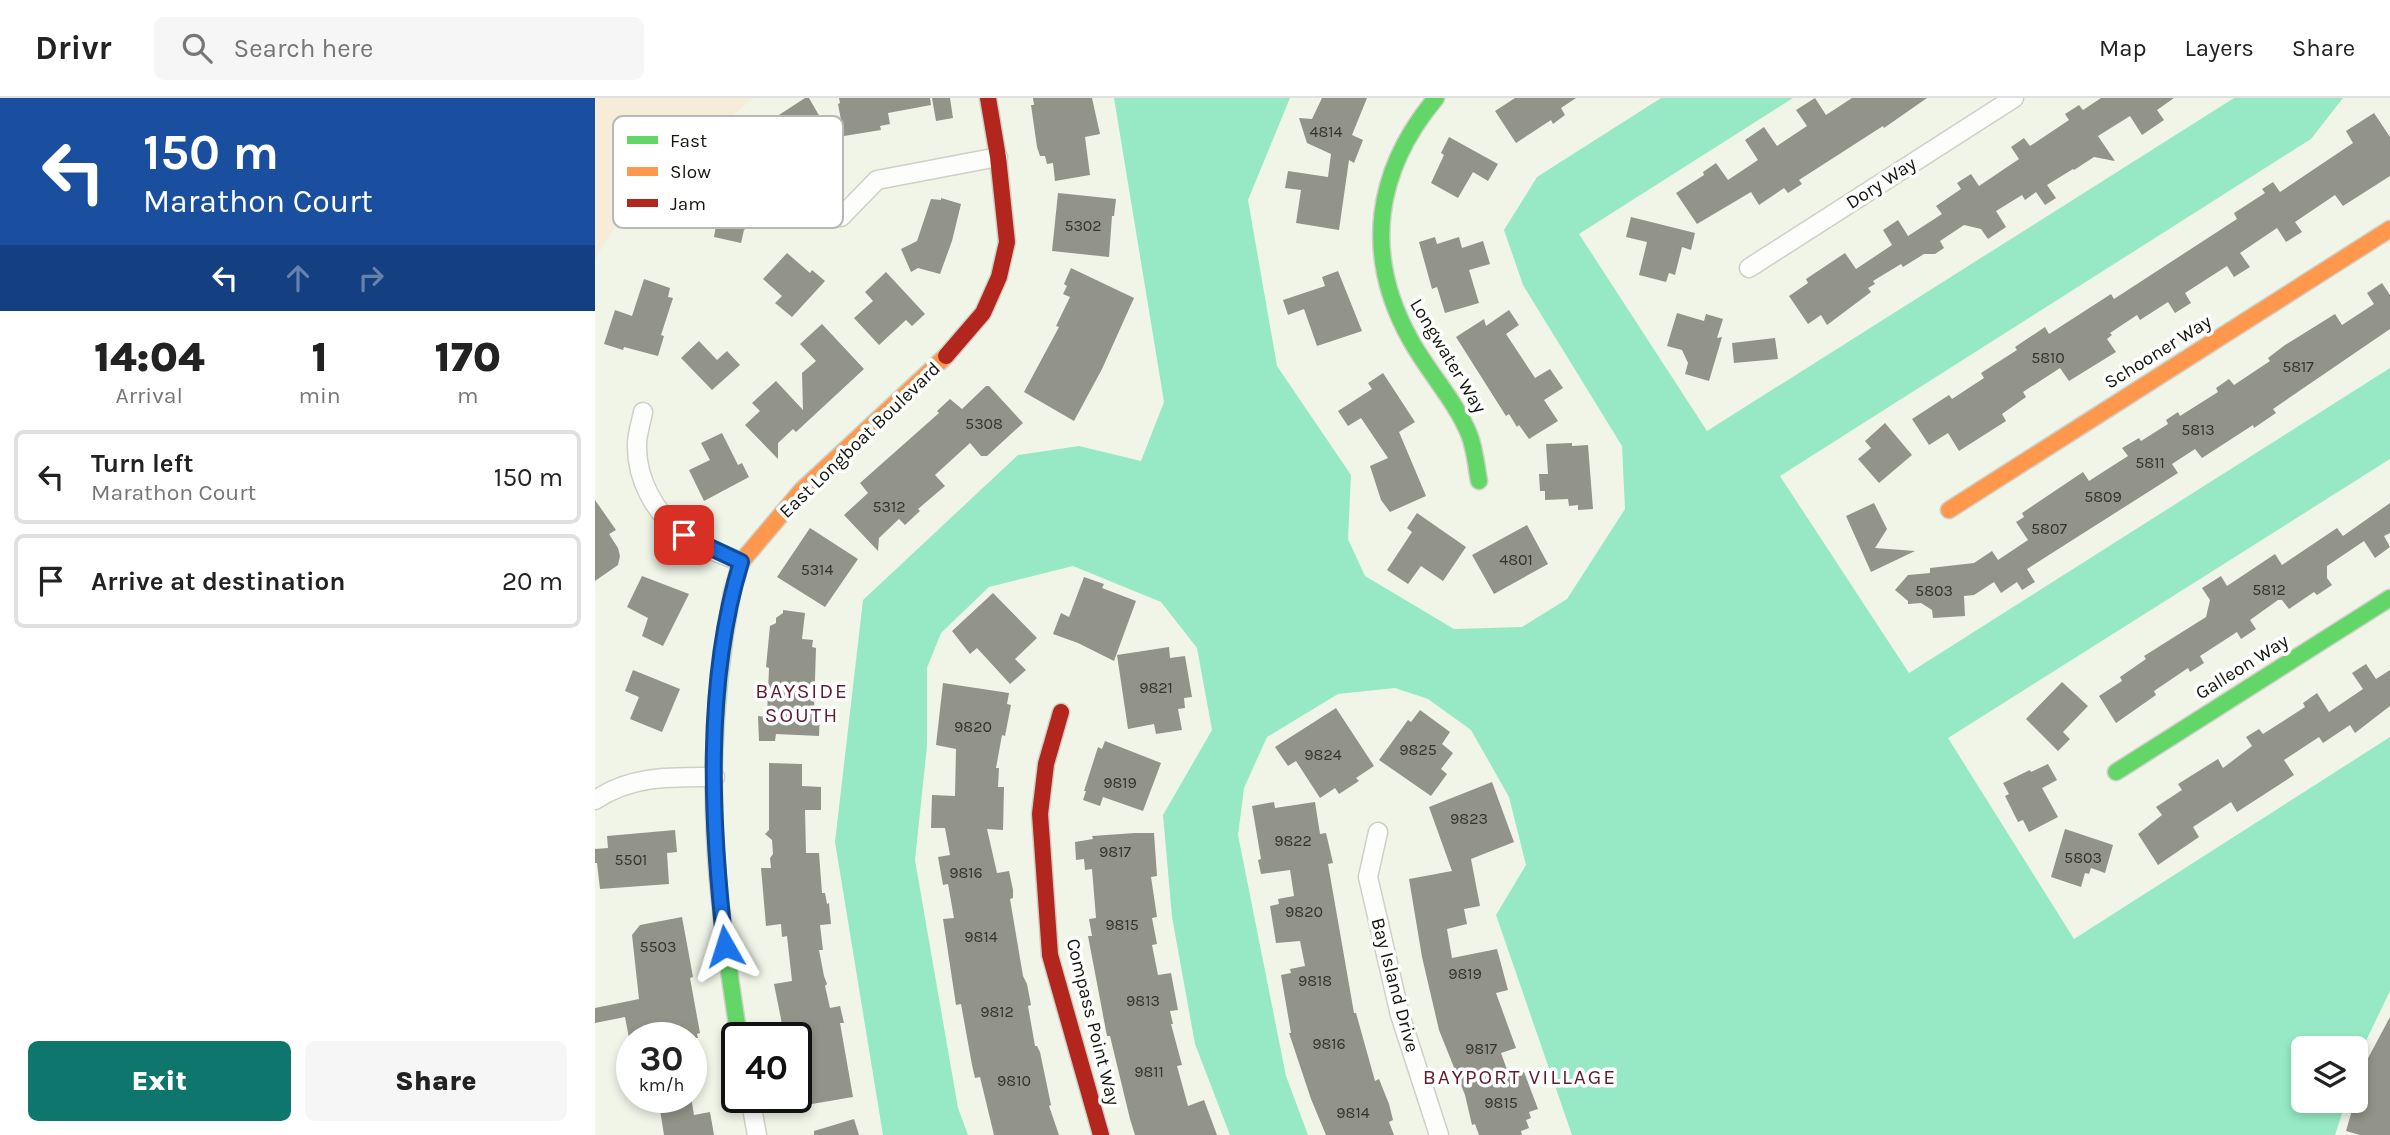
<!DOCTYPE html>
<html lang="en">
<head>
<meta charset="utf-8">
<style>
	body { margin:0; font-family:Karla,sans-serif; background:#f6f6f6; color:#222; height:100vh; display:flex; flex-direction:column; font-size:26px; white-space:nowrap }
	* { box-sizing:border-box; margin:0 }
	p { font-size:23px; color:#767676 }
	.icon { flex:none; width:38px; height:38px; fill:none; stroke:currentColor; stroke-width:2; stroke-linecap:round; stroke-linejoin:round }
	.map { position:relative; flex:1; overflow:hidden }
	.details { display:flex; flex-direction:column; background:#fff; width:595px }
	.details>* { flex:none }
	.banner { background:#1a4fa0; color:#fff; overflow:hidden }
	.fabs { position:absolute; left:1696px; top:938px; display:grid; gap:14px }
	.fabs a { display:grid; place-items:center; width:77px; height:77px; border-radius:10px; background:#fff; box-shadow:0 4px 10px #0003; font-size:35px }
	.speed { position:absolute; left:21px; top:924px; display:flex; gap:14px; font-size:35px; font-weight:700; text-align:center }
	.speed>* { display:grid; place-content:center; width:91px; height:91px; border-radius:50%; background:#fff; box-shadow:0 4px 10px #0003; line-height:1 }
	.speed small { font-size:18px; font-weight:400 }
	.speed .limit { border:4px solid #111; border-radius:10px; background:#fff; color:#111 }
	.pin { position:absolute; display:grid; place-items:center; width:60px; height:60px; color:#fff; margin:-30px; border-radius:14px; box-shadow:0 4px 10px #0006 }
	.me { position:absolute; width:77px; margin:-38px; rotate:354deg; stroke-linejoin:round; filter:drop-shadow(0 0 5px #0008) }
	.turn { display:flex; align-items:center; gap:24px; height:147px; padding:0 28px; font-size:32px }
	.turn .icon { width:91px; height:91px; stroke-width:2.5 }
	.turn b { display:block; font-size:49px; line-height:60px }
	.lanes { display:flex; align-items:center; height:66px; padding:0 28px; background:#0003; justify-content:center; gap:35px; direction:ltr }
	.lanes .off { opacity:.35 }
	.eta { display:flex; justify-content:space-evenly; align-items:center; height:119px; text-align:center }
	.eta b { font-size:42px; font-weight:800; line-height:49px }
	.cta { display:flex; gap:14px; margin-top:auto; padding:14px 28px }
	.cta a { flex:1; height:80px; border-radius:10px; background:#0f766e; color:#fff; font-size:28px; font-weight:800; line-height:80px; text-align:center }
	.cta a+a { background:#f6f6f6; color:#222 }
	ul { padding:0; list-style:none }
	li { display:flex; align-items:center; gap:21px; height:94px; margin:0 14px 10px; padding:0 14px; border:4px solid #e0e0e0; border-radius:10px }
	li div { flex:1 }
	li b { display:block; font-size:26px }
	li em { font-style:normal }
	header { display:flex; align-items:center; gap:42px; box-sizing:border-box; height:98px; padding:0 35px; background:#fff; border-bottom:2px solid #e0e0e0 }
	header strong { font-size:33px }
	nav { display:flex; gap:38px; margin-inline-start:auto; font-size:24px }
	.search { width:490px; height:63px; background:#f6f6f6; display:flex; align-items:center; gap:18px; box-sizing:border-box; padding:0 24px; border-radius:10px; color:#767676; font-size:26px }
	main { display:flex; flex:1; min-height:0 }
	.map>svg:first-child { display:block }
	.green { fill:#f5ecd9 }
	.water { fill:#97e9c5 }
	.building { fill:#929389 }
	.lines { fill:none; stroke-linecap:round; stroke-linejoin:round }
	.street-casing { stroke:#cdd0c6; stroke-width:21 }
	.fast-casing { stroke:#cdd0c6; stroke-width:19 }
	.slow-casing { stroke:#cdd0c6; stroke-width:19 }
	.jam-casing { stroke:#cdd0c6; stroke-width:19 }
	.street { stroke:#fdfefc; stroke-width:18 }
	.fast { stroke:#63d668; stroke-width:16 }
	.slow { stroke:#ff974d; stroke-width:16 }
	.jam { stroke:#b3261e; stroke-width:16 }
	.route-casing { stroke:#114b97; stroke-width:18 }
	.route { stroke:#1a73e8; stroke-width:12 }
	.labels { text-anchor:middle; dominant-baseline:central; stroke-width:7; stroke-linejoin:round; paint-order:stroke }
	.number-label { font-size:16px; fill:#34352d }
	.street-label { font-size:19px; fill:#14160e; stroke:#fff }
	.neighbourhood-label { font-size:21px; letter-spacing:2px; fill:#601c2f; stroke:#fff }
	.key { fill:#fff; stroke:#b8b9b7; stroke-width:2 }
	.key-label { font-size:19px; fill:#14160e }
</style>
</head>
<body>
<header>
<strong>Drivr</strong>
<div class="search"><svg class="icon" aria-label="search" viewBox="0 0 24 24"><circle cx="10" cy="10" r="6"/><path d="M15 15l6 6"/></svg>Search here</div>
<nav><a>Map</a><a>Layers</a><a>Share</a></nav>
</header>
<main>
<section class="details">
<div class="banner">
<div class="turn"><svg class="icon" aria-label="left" viewBox="0 0 24 24"><path d="M17 20v-9H6M10 6l-5 5 5 5"/></svg><div><b>150 m</b>Marathon Court</div></div>
<div class="lanes"><svg class="icon" aria-label="left" viewBox="0 0 24 24"><path d="M17 20v-9H6M10 6l-5 5 5 5"/></svg><svg class="icon off" aria-label="ahead" viewBox="0 0 24 24"><path d="M12 20V5M6 11l6-6 6 6"/></svg><svg class="icon off" aria-label="right" viewBox="0 0 24 24"><path d="M7 20v-9h11M14 6l5 5-5 5"/></svg></div>
</div>
<div class="eta">
<div><b>14:04</b><p>Arrival</p></div>
<div><b>1</b><p>min</p></div>
<div><b>170</b><p>m</p></div>
</div>
<ul>
<li><svg class="icon" aria-label="left" viewBox="0 0 24 24"><path d="M17 20v-9H6M10 6l-5 5 5 5"/></svg><div><b>Turn left</b><p>Marathon Court</p></div><em>150 m</em></li>
<li><svg class="icon" aria-label="arrive" viewBox="0 0 24 24"><path d="M6 21V4h12l-3 4 3 4H6"/></svg><div><b>Arrive at destination</b></div><em>20 m</em></li>
</ul>
<div class="cta"><a>Exit</a><a>Share</a></div>
</section>
<div class="map">
<svg width="1795" height="1037" viewBox="0 0 1795 1037">
	<rect width="100%" height="100%" fill="#f1f5e8"/>
	<!-- green -->
	<path class="green" d="M0 0H159L105 43 65 69 31 111 0 161Z"/>
	<!-- water -->
	<path class="water" d="M519 0H695L653 102 682 268 756 377 753 441 770 478 859 531 927 529 972 501 1030 411 1027 348 928 187 909 132 942 79 1066 0H1198L984 136 1112 333 1639 0H1748L1716 41 1185 378 1314 575 1795 270V361L1353 640 1479 841 1795 639V893L1768 949 1761 972 1760 950H1708V1003H1751L1740 1037H977L901 817 931 767 914 699 876 632 833 601 800 590 743 596 672 639 649 690 643 737 691 978 713 1037H635L600 946 577 819 568 717 617 632 602 550 566 504 478 468 394 489 346 535 332 570V648L320 762 363 1010 373 1037H288L240 744 268 502 423 357 484 348 546 363 569 304Z"/>
	<!-- building -->
	<path class="building" d="M210 0H214L237 40 228 42 235 54 192 79 164 30Z
		M244 0H335L336 7 293 15 295 26 285 28 286 32 249 38 243 6 245 5Z
		M337 0H355L358 20 341 23Z
		M438 0H497L505 36 490 39 495 77 460 83 458 65 452 66 450 58H445L442 49 436 7H439Z
		M727 0H772L757 37 768 42 759 65 754 62 744 132 701 125 706 92 690 90 693 73 733 79 736 56 712 45 704 20 717 21Z
		M920 0H981L966 10 970 17 958 26 956 22 921 45 900 13Z
		M1220 0 1231 17 1257 0H1332L1289 30 1288 28 1204 82 1207 86 1193 95 1189 90 1164 107 1156 94 1102 126 1081 95 1109 77 1108 74 1121 65 1133 82 1163 62 1150 42 1169 29 1182 48 1212 28 1201 12Z
		M1506 0H1579L1562 12 1569 22 1547 37 1535 18 1503 38 1520 63 1499 59 1479 72 1478 71 1452 87 1461 100 1450 107 1441 94 1430 102 1427 97 1401 113 1411 129 1393 141 1386 131 1369 127 1345 143 1349 150 1340 156H1329L1308 169 1306 166 1278 183 1280 186 1273 190 1276 194 1232 227 1226 217 1213 226 1194 198 1213 185 1211 181 1250 155 1261 171 1297 147 1288 132 1303 122 1313 138 1347 116 1341 108 1366 91 1362 85 1376 76 1384 88 1424 61 1416 49 1429 40 1435 48 1474 22 1470 16 1484 7 1488 12Z
		M1779 15 1795 39V78L1748 108 1740 97 1700 124 1707 134 1691 144 1682 130 1645 155 1655 169 1639 179 1632 168 1590 195 1596 205 1580 215 1573 204 1545 222 1542 217 1515 235 1517 237 1512 241 1521 254 1474 283 1465 270 1428 294 1431 299 1407 316 1411 323 1364 353 1353 335 1334 347 1317 321 1354 297 1357 301 1389 280 1386 275 1422 252 1420 249 1450 229 1454 236 1516 196 1519 201 1642 121 1639 115 1670 95 1667 91 1678 84 1685 94 1758 45 1751 33Z
		M854 39 903 66 893 83 878 74 863 100 836 85 849 57 846 55Z
		M171 62 162 105V117L157 120 155 127 149 132 146 145 119 139 122 122 127 123 136 82 133 75Z
		M463 95 521 101 519 118H517L514 159 457 153Z
		M346 100 366 106 357 143 345 176 323 170 316 174 306 151 322 143 336 101 346 102Z
		M1036 119 1100 135 1096 152 1087 149 1080 177 1074 175 1071 184 1044 177 1052 144 1031 139Z
		M840 139 842 146 864 139 867 150 888 143 895 166 874 172 884 205 850 215 842 189 837 191 824 144Z
		M192 155 215 175 217 172 230 183 197 219 180 205 187 198 168 181Z
		M476 170 539 200 507 271 479 323 429 294 464 229 461 228 475 199 468 196 472 188 469 186Z
		M743 173 767 233 722 248 709 211 693 217 688 202 730 188 727 179Z
		M291 174 330 216 317 228 311 222 284 247 259 220 278 203 270 194Z
		M49 181 75 190 73 199 78 200 66 237 69 238 63 258 29 249 28 252 9 246 20 212 37 218Z
		M1787 185 1795 197V231L1678 311 1681 315 1659 330 1658 327 1607 360 1600 351 1577 366 1583 375 1432 471 1440 484 1427 492 1422 484 1406 495 1399 484 1379 497 1369 498 1370 518 1338 520 1337 512 1326 505 1313 506V503L1300 492 1313 477 1335 475V470L1379 465 1397 453 1403 462 1433 442 1421 424 1429 419 1427 415 1488 374 1494 383 1533 358 1527 350 1544 340 1546 343 1573 326 1571 322 1583 314 1585 318 1623 294 1621 290 1634 281 1639 287 1675 263 1673 260 1690 247 1740 216 1747 227 1779 206 1772 195Z
		M914 212 924 227 911 236 940 280 955 271 968 290 949 302 963 323 934 341 924 327 922 329 914 316 911 318 861 239 889 221 891 228Z
		M1082 215 1109 223 1111 216 1128 221 1122 240 1127 239 1114 283 1090 276 1093 265 1087 252 1072 248Z
		M227 226 269 271 201 334 198 331 183 345V361L150 327 165 313 157 305 181 283 208 312 207 275 221 263 205 246Z
		M1180 240 1183 261 1139 265 1137 245Z
		M104 243 122 262 132 253 145 267 117 292 86 260Z
		M788 275 820 324 804 334 831 398 795 414 786 402 775 368 793 360 766 320 753 328 743 313 777 291 773 285Z
		M391 288H394L428 325 392 358H386L375 345 340 377 350 388 323 411 325 413 310 427 304 421 284 440 283 453 249 417 273 395 265 385 344 315 342 313 355 301 367 311Z
		M1290 325 1317 357 1284 385 1263 361 1276 350 1270 343Z
		M127 335 143 367 147 365 154 379 109 403 94 372 115 362 106 345Z
		M977 345V348L993 347 998 411 983 412V407L974 408 973 401 950 402V393H945L944 376H953L951 346Z
		M0 402 21 432 14 436 23 450 25 458 23 467 0 483Z
		M1279 405 1292 431 1280 450 1320 453 1276 474 1251 418Z
		M1795 405V435L1789 438 1795 449 1780 460 1769 443 1732 468V480L1737 487 1722 497 1719 494 1694 511 1687 502H1683L1655 522 1661 531 1646 541 1642 534 1605 558 1609 565 1595 574 1593 570 1559 593 1561 597 1521 625 1504 598 1527 583 1525 579 1551 561 1549 558 1611 519 1615 502 1607 490 1626 478 1632 488 1680 456 1687 467 1742 430 1748 438Z
		M822 415 871 449 848 483 826 468 813 486 792 472 817 434 812 430Z
		M932 427 953 466 899 496 877 457Z
		M215 430 263 461 230 509 182 479Z
		M47 478 94 496 68 548 47 538 53 520 32 509Z
		M489 479 509 486 507 490 541 503 519 563 483 545 458 536 466 515 474 519Z
		M398 495 442 540 420 561 431 572 415 586 382 550 375 556 357 533Z
		M188 512 210 515 207 541 218 542 217 549 221 550 219 613H225L224 638 181 636 180 643H164L163 618 172 619 174 570 171 569 175 528 181 525V520L188 515Z
		M574 549 575 560 590 558 597 599 589 600 590 610 583 611 587 632 561 636 559 626 533 631 522 557Z
		M1771 566 1781 581 1795 572V608L1760 635 1755 627 1728 645 1724 639 1689 662 1699 677 1642 714 1636 704 1598 729 1604 739 1563 767 1543 736 1567 717 1561 709 1587 692 1583 686 1623 661 1628 670 1657 648 1651 639 1664 631 1668 636 1710 609 1708 605 1722 595 1734 614 1768 591 1757 575Z
		M38 572 85 591 67 634 35 621 44 599 30 593Z
		M1467 584 1493 608 1468 634 1475 641 1463 653 1431 621Z
		M348 585 414 595 412 606 416 607 410 638 407 637 401 670H404L403 689H409L408 732 392 731 402 775 414 773 418 792V800L415 801 428 878 432 886 436 907 433 908 440 948H442L445 954 456 1007 454 1008 464 1037H399L385 979 380 980 377 967 366 906 361 907 348 821 359 820 353 786 348 787 343 759 355 757 350 730H336L337 697 360 698 361 651 341 647Z
		M741 610 779 668 761 680 764 683 744 696 740 690 725 700 701 663 693 668 680 649Z
		M825 612 855 634 847 646 858 655 846 671 852 676 836 698 784 662 813 622 816 624Z
		M510 643 566 665 548 713 508 699 505 708 488 702 491 693H489L503 649 507 651Z
		M174 665 207 666V688L226 689V712H210L211 755H224L227 795H230L232 806 234 805 236 826 225 827 228 852H224L229 878 232 886 230 888 235 910 245 908 249 925H245L258 999 211 1007 204 976H201V934L189 936 179 886 197 883 192 838 187 839 186 826 171 828 166 770H176L175 760 178 756 177 742 170 736 174 732Z
		M1453 666 1462 682 1447 690 1463 719 1434 734 1428 722 1423 724 1410 698 1414 696 1408 685 1435 672 1436 674Z
		M897 684 919 744 876 761 885 808 869 811 872 826 852 831 857 860 902 851 913 892 901 895 921 950 906 955 915 980 929 974 943 1011 934 1014 936 1020 931 1022 934 1030 926 1033 927 1037H884L880 1026 877 1027 870 997 844 932 827 859 814 781 857 773 834 709Z
		M679 704 680 710 720 704 725 736 731 735 735 752 738 765 733 766 759 915H761L780 983 784 981 794 1006 798 1022 794 1024 799 1037H731L716 1001 694 935H696L686 877 696 875 695 871 710 868 705 843 681 845 675 808 684 806 683 801 699 798 695 772 666 776 663 762 666 761 657 708Z
		M1470 731 1518 747 1510 775 1496 770 1494 776 1490 775 1486 789 1456 779Z
		M80 732 82 754 72 755 74 786 5 791 2 765H0V751L13 750 12 738Z
		M540 735H559L562 778 556 779 562 819 557 820 562 846 557 847 563 877 576 875 583 912 575 913 578 926H576L587 967 582 968 593 1008 609 1002 622 1037H540L535 1021 515 938H512L493 838H497L494 821 501 820 497 771 490 772 489 761 481 762 480 744 498 741 497 738Z
		M87 819 98 879 95 880 105 935 102 936 103 940H34L30 919 0 925V910L44 901 37 837 45 827Z
		M1795 919V1037H1765L1751 1033 1766 981 1763 979Z
		M63 999H96L99 1017 115 1014 119 1037H69Z
		M259 1021 264 1037H219V1033Z"/>
	<g class="lines">
		<defs>
			<path id="street" d="M246 119 282 82 403 59
				M1154 170 1419 0
				M48 314C46 325 42 336 42 346 41 381 60 415 87 436 104 449 127 456 146 464
				M0 702C38 677 77 679 120 679
				M783 734 773 779 805 917 844 1037
				M155 999 162 1037"/>
			<path id="fast" d="M841 0C780 73 768 156 815 241 833 274 860 302 874 336 880 351 881 367 884 383
				M137 495C122 574 116 659 120 739 123 806 134 873 144 940
				M1521 674 1795 500"/>
			<path id="slow" d="M1354 412 1795 131
				M137 495 146 464 207 392 351 258"/>
			<path id="jam" d="M351 258 388 215 404 179 412 144 403 59 393 0
				M466 614 451 666 445 716 455 857 506 1037"/>
		</defs>
		<!-- street casing -->
		<use href="#street" class="street-casing"/>
		<!-- fast casing -->
		<use href="#fast" class="fast-casing"/>
		<!-- slow casing -->
		<use href="#slow" class="slow-casing"/>
		<!-- jam casing -->
		<use href="#jam" class="jam-casing"/>
		<!-- street -->
		<use href="#street" class="street"/>
		<!-- fast -->
		<use href="#fast" class="fast"/>
		<!-- slow -->
		<use href="#slow" class="slow"/>
		<!-- jam -->
		<use href="#jam" class="jam"/>
	</g>
	<g class="lines">
		<defs>
			<path id="route" d="M89 437 146 464C109 585 116 724 130 848"/>
		</defs>
		<!-- route casing -->
		<use href="#route" class="route-casing"/>
		<!-- route -->
		<use href="#route" class="route"/>
	</g>
	<g class="labels">
		<!-- number labels -->
		<g class="number-label">
			<text x="731" y="33">4814</text>
			<text x="488" y="127">5302</text>
			<text x="1453" y="259">5810</text>
			<text x="1703" y="268">5817</text>
			<text x="389" y="325">5308</text>
			<text x="1603" y="331">5813</text>
			<text x="1555" y="364">5811</text>
			<text x="1508" y="398">5809</text>
			<text x="294" y="408">5312</text>
			<text x="1454" y="430">5807</text>
			<text x="921" y="461">4801</text>
			<text x="222" y="471">5314</text>
			<text x="1674" y="491">5812</text>
			<text x="1339" y="492">5803</text>
			<text x="561" y="589">9821</text>
			<text x="378" y="628">9820</text>
			<text x="823" y="651">9825</text>
			<text x="728" y="656">9824</text>
			<text x="525" y="684">9819</text>
			<text x="874" y="720">9823</text>
			<text x="698" y="742">9822</text>
			<text x="520" y="753">9817</text>
			<text x="1488" y="759">5803</text>
			<text x="36" y="761">5501</text>
			<text x="371" y="774">9816</text>
			<text x="709" y="813">9820</text>
			<text x="527" y="826">9815</text>
			<text x="386" y="838">9814</text>
			<text x="63" y="848">5503</text>
			<text x="870" y="875">9819</text>
			<text x="720" y="882">9818</text>
			<text x="548" y="902">9813</text>
			<text x="402" y="913">9812</text>
			<text x="734" y="945">9816</text>
			<text x="886" y="950">9817</text>
			<text x="554" y="973">9811</text>
			<text x="419" y="982">9810</text>
			<text x="906" y="1004">9815</text>
			<text x="758" y="1014">9814</text>
		</g>
		<!-- street labels -->
		<g class="street-label">
			<text transform="translate(1286 85) rotate(-33)">Dory Way</text>
			<text transform="translate(1563 254) rotate(-32)">Schooner Way</text>
			<text transform="translate(853 258) rotate(59)">Longwater Way</text>
			<text transform="translate(265 342) rotate(-44)">East Longboat Boulevard</text>
			<text transform="translate(1647 569) rotate(-32)">Galleon Way</text>
			<text transform="translate(800 887) rotate(75)">Bay Island Drive</text>
			<text transform="translate(498 924) rotate(76)">Compass Point Way</text>
		</g>
		<!-- neighbourhood labels -->
		<g class="neighbourhood-label">
			<text x="207" y="593">BAYSIDE<tspan x="207" dy="24">SOUTH</tspan></text>
			<text x="925" y="979">BAYPORT VILLAGE</text>
		</g>
	</g>
	<!-- legend -->
	<rect x="18" y="18" width="230" height="112" rx="10" class="key"/>
	<rect x="32" y="38" width="31" height="8" fill="#63d668"/>
	<rect x="32" y="69" width="31" height="9" fill="#ff974d"/>
	<rect x="32" y="101" width="31" height="8" fill="#b3261e"/>
	<g class="key-label">
		<text x="75" y="49">Fast</text>
		<text x="75" y="80">Slow</text>
		<text x="75" y="112">Jam</text>
	</g>
</svg>
<div class="fabs">
<a><svg class="icon" aria-label="layers" viewBox="0 0 24 24"><path d="M12 4l9 5-9 5-9-5zM3 14l9 5 9-5"/></svg></a>
</div>
<div class="speed"><div>30<small>km/h</small></div><div class="limit">40</div></div>
<div class="pin" style="left:89px;top:437px;background:#d93025"><svg class="icon" aria-label="arrive" viewBox="0 0 24 24"><path d="M6 21V4h12l-3 4 3 4H6"/></svg></div>
<svg class="me" style="left:130px;top:848px" viewBox="-20 -20 40 40"><path d="M0-17L14 15 0 8-14 15z" fill="#1a73e8" stroke="#fff" stroke-width="4"/></svg>
</div>
</main>
</body>
</html>
